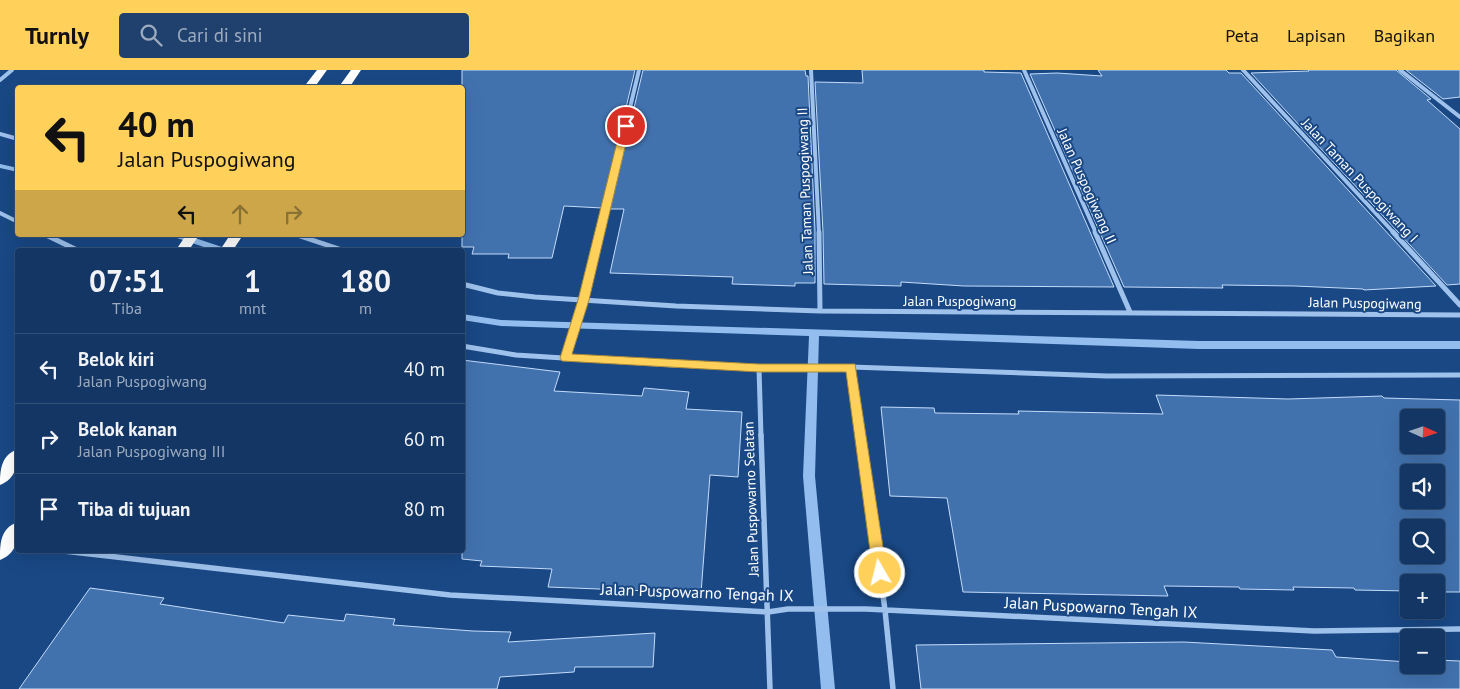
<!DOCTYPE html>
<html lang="id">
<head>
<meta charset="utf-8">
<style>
	body { margin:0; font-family:"PT Sans",sans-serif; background:#20416d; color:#f1f3f6; height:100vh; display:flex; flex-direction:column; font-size:19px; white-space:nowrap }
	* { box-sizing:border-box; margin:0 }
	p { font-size:16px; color:#9dabbf }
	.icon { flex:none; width:28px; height:28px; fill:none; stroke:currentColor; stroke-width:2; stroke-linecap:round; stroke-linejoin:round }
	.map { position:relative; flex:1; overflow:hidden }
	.details { position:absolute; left:15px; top:178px; width:450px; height:305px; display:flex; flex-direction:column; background:#133664; border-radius:5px; box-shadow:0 5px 20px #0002,0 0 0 1px #325078 }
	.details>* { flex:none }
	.guide { position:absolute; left:15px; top:15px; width:450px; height:152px; border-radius:5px; box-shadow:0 5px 20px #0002,0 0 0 1px #325078; background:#ffd05a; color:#111; overflow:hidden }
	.needle { width:32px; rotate:93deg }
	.fabs { position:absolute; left:1400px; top:339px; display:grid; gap:10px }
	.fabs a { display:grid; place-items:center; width:45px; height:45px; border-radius:5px; background:#133664; box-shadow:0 5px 20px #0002,0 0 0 1px #325078; font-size:25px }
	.pin { position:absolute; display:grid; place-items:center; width:42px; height:42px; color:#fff; margin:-21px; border:2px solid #fff; border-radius:50%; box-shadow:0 1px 5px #0007 }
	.me { position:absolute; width:55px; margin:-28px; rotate:352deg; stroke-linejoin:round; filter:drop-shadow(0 0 4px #0008) }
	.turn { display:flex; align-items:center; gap:18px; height:105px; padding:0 20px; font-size:22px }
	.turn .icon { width:65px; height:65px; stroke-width:2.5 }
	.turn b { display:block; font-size:35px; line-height:42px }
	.lanes { display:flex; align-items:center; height:48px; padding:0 20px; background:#0003; justify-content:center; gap:25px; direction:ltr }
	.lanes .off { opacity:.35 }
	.eta { display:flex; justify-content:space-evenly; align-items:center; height:85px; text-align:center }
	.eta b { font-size:30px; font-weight:700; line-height:35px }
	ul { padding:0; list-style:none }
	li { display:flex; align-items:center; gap:15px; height:70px; padding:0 20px; border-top:1px solid #325078 }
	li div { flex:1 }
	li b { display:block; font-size:19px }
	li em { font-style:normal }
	header { display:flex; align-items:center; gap:30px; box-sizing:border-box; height:70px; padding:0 25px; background:#ffd05a; color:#111 }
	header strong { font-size:24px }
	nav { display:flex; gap:28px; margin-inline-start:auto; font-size:18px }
	.search { width:350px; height:45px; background:#20416d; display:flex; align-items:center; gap:12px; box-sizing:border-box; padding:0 18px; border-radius:5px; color:#9dabbf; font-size:19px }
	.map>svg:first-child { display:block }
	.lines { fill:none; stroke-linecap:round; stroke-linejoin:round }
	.stream { fill:#92bdee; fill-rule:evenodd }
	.building { fill:#4272ae; stroke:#c4dcf9; fill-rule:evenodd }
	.street-far2 { stroke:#9fc2ec; stroke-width:4 }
	.street-far1 { stroke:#9fc2ec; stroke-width:5 }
	.street { stroke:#9fc2ec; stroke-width:5.5 }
	.highway { fill:#fff; fill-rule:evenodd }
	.route { fill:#ffd05a; stroke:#a6873a }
	.labels { text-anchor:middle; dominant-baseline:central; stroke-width:4; stroke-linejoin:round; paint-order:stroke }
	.street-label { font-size:14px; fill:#fff; stroke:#194885 }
	.near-street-label { font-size:16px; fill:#fff; stroke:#194885 }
</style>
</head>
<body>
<header>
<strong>Turnly</strong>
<div class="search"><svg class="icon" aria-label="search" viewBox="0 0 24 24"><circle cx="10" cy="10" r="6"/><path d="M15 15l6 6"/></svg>Cari di sini</div>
<nav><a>Peta</a><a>Lapisan</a><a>Bagikan</a></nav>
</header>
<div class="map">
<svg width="1460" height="619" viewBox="0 0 1460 619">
	<rect width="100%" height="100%" fill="#194885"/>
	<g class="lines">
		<!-- stream -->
		<path class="stream" d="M0 94 18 98V102L0 98Z
			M173 165H186L225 178 226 180H213L174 167Z
			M462 244 501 250 1199 271H1460V279H1199L819 266 815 406 835 619H821L803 406 809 266 501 256 462 250Z"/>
	</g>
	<!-- building -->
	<path class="building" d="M462 0H635L602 138 564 136 552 188H508L509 184H472L474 177H462Z
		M643 0H805L806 6H808L815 160V213H795V216L732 214 733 207 610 203 624 139H610Z
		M862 0H984V2L1021 3 1114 217 964 216 901 212V216L824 214 823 162 815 12 863 13Z
		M1098 0H1226L1229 3H1241L1436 216 1364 220 1363 219 1295 216 1222 215 1223 218 1124 217 1030 4 1057 3 1102 6Z
		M1308 0H1396L1431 29 1427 30 1460 59V214L1447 215 1251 3 1309 1Z
		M1406 0H1460V27L1443 29Z
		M462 290 560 302 554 321 642 326 644 318 689 322 686 339 742 342 738 407 710 405 701 523 548 517 552 499 480 496 482 491 462 489Z
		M1156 325 1288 329 1382 326 1384 328 1460 330V522H1436V512H1409V521L1355 520 1354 518 1293 517 1294 520 1240 519 1239 517 1164 516 1168 526 963 522 947 428 890 426 881 337 934 338 935 343 1019 344 1018 341 1163 344ZM1409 348H1436V375H1409ZM1409 402H1436V430H1409ZM1409 458H1436V485H1409Z
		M90 518 164 528 160 534 284 553 288 545 344 551 346 544 395 549 393 555 473 561 511 562 508 572 655 563 653 597H575L574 602 500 607 497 619H19Z
		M1184 572 1332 580 1336 587 1408 592 1407 590H1409V595H1436V590L1460 591V619H921L916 575Z"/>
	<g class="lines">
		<!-- street-far2 -->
		<path class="street-far2" d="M811 0 819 163
			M1024 0 1096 163
			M1243 0 1394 163
			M1400 0 1460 47
			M0 10 12 0
			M0 64 18 69
			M0 143 18 152
			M600 163 639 0"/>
		<!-- street-far1 -->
		<path class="street-far1" d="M819 162 820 241
			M1095 162 1130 242
			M1393 162 1460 235
			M46 165 77 180
			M297 165 342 180
			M462 214 498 223 535 227 676 236 820 241 1460 245
			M462 276 516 285 673 295 759 298 851 297 1107 306 1460 305
			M566 288 584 230 600 162
			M851 297 861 366
			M759 298 761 366"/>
		<!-- street -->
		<path class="street" d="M761 365 770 619
			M861 365 885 540 893 619
			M55 480 450 525 768 542 788 539H866L1314 561 1460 559"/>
		<!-- highway -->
		<path class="highway" d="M317 0H327L314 18H303Z
			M351 0H361L349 18H338Z
			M186 165H199L189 180H176Z
			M230 165H243L233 180H220Z
			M18 379C18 394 16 409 0 415 0 400 1 385 18 379Z
			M18 452C18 468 18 483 0 490 0 474 0 458 18 452Z"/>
	</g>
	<!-- route -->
	<path class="route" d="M626 53 630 56 589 230 572 284 759 294H855L887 503 885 507 880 509 875 507 873 503 846 302H759L562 291 560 288 578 230 621 56Z"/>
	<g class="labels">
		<!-- street labels -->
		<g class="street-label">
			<text transform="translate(1360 110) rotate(47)">Jalan Taman Puspogiwang I</text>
			<text transform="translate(1087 116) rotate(66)">Jalan Puspogiwang II</text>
			<text transform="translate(805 121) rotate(-92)">Jalan Taman Puspogiwang II</text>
			<text x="960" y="231">Jalan Puspogiwang</text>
			<text transform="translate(1365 233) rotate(1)">Jalan Puspogiwang</text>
			<text transform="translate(751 429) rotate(-92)">Jalan Puspowarno Selatan</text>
		</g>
		<!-- near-street labels -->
		<g class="near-street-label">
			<text transform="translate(697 522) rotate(2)">Jalan Puspowarno Tengah IX</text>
			<text transform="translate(1101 537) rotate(3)">Jalan Puspowarno Tengah IX</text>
		</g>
	</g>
</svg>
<div class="fabs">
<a><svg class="needle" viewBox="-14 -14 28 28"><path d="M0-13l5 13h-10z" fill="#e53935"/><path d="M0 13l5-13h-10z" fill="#9dabbf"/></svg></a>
<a><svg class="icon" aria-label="sound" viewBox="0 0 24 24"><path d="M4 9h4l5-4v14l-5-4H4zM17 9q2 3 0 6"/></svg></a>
<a><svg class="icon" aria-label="search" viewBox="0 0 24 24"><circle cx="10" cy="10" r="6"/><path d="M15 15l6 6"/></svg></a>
<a>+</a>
<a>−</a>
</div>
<div class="pin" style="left:626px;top:56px;background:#d93025"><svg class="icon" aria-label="arrive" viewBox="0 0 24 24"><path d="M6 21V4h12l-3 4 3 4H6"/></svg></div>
<svg class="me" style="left:880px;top:503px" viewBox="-20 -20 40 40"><circle r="17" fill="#ffd05a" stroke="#fff" stroke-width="3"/><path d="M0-11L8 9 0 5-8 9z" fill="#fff"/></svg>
<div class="guide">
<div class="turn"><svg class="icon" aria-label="left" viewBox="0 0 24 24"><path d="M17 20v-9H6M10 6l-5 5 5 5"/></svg><div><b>40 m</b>Jalan Puspogiwang</div></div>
<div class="lanes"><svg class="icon" aria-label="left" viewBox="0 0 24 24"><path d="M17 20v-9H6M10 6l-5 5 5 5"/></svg><svg class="icon off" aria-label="ahead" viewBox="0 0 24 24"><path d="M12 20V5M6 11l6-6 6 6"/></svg><svg class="icon off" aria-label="right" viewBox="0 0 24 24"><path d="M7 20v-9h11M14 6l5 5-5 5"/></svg></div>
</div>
<section class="details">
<div class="eta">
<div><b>07:51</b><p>Tiba</p></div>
<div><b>1</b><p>mnt</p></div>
<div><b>180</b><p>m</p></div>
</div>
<ul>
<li><svg class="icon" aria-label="left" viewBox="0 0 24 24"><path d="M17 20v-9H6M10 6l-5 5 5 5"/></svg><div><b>Belok kiri</b><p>Jalan Puspogiwang</p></div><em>40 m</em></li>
<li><svg class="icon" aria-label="right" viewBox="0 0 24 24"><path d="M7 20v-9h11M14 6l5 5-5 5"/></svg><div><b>Belok kanan</b><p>Jalan Puspogiwang III</p></div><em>60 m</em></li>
<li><svg class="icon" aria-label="arrive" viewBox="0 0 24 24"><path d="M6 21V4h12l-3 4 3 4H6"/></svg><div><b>Tiba di tujuan</b></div><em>80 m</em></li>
</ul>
</section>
</div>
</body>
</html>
